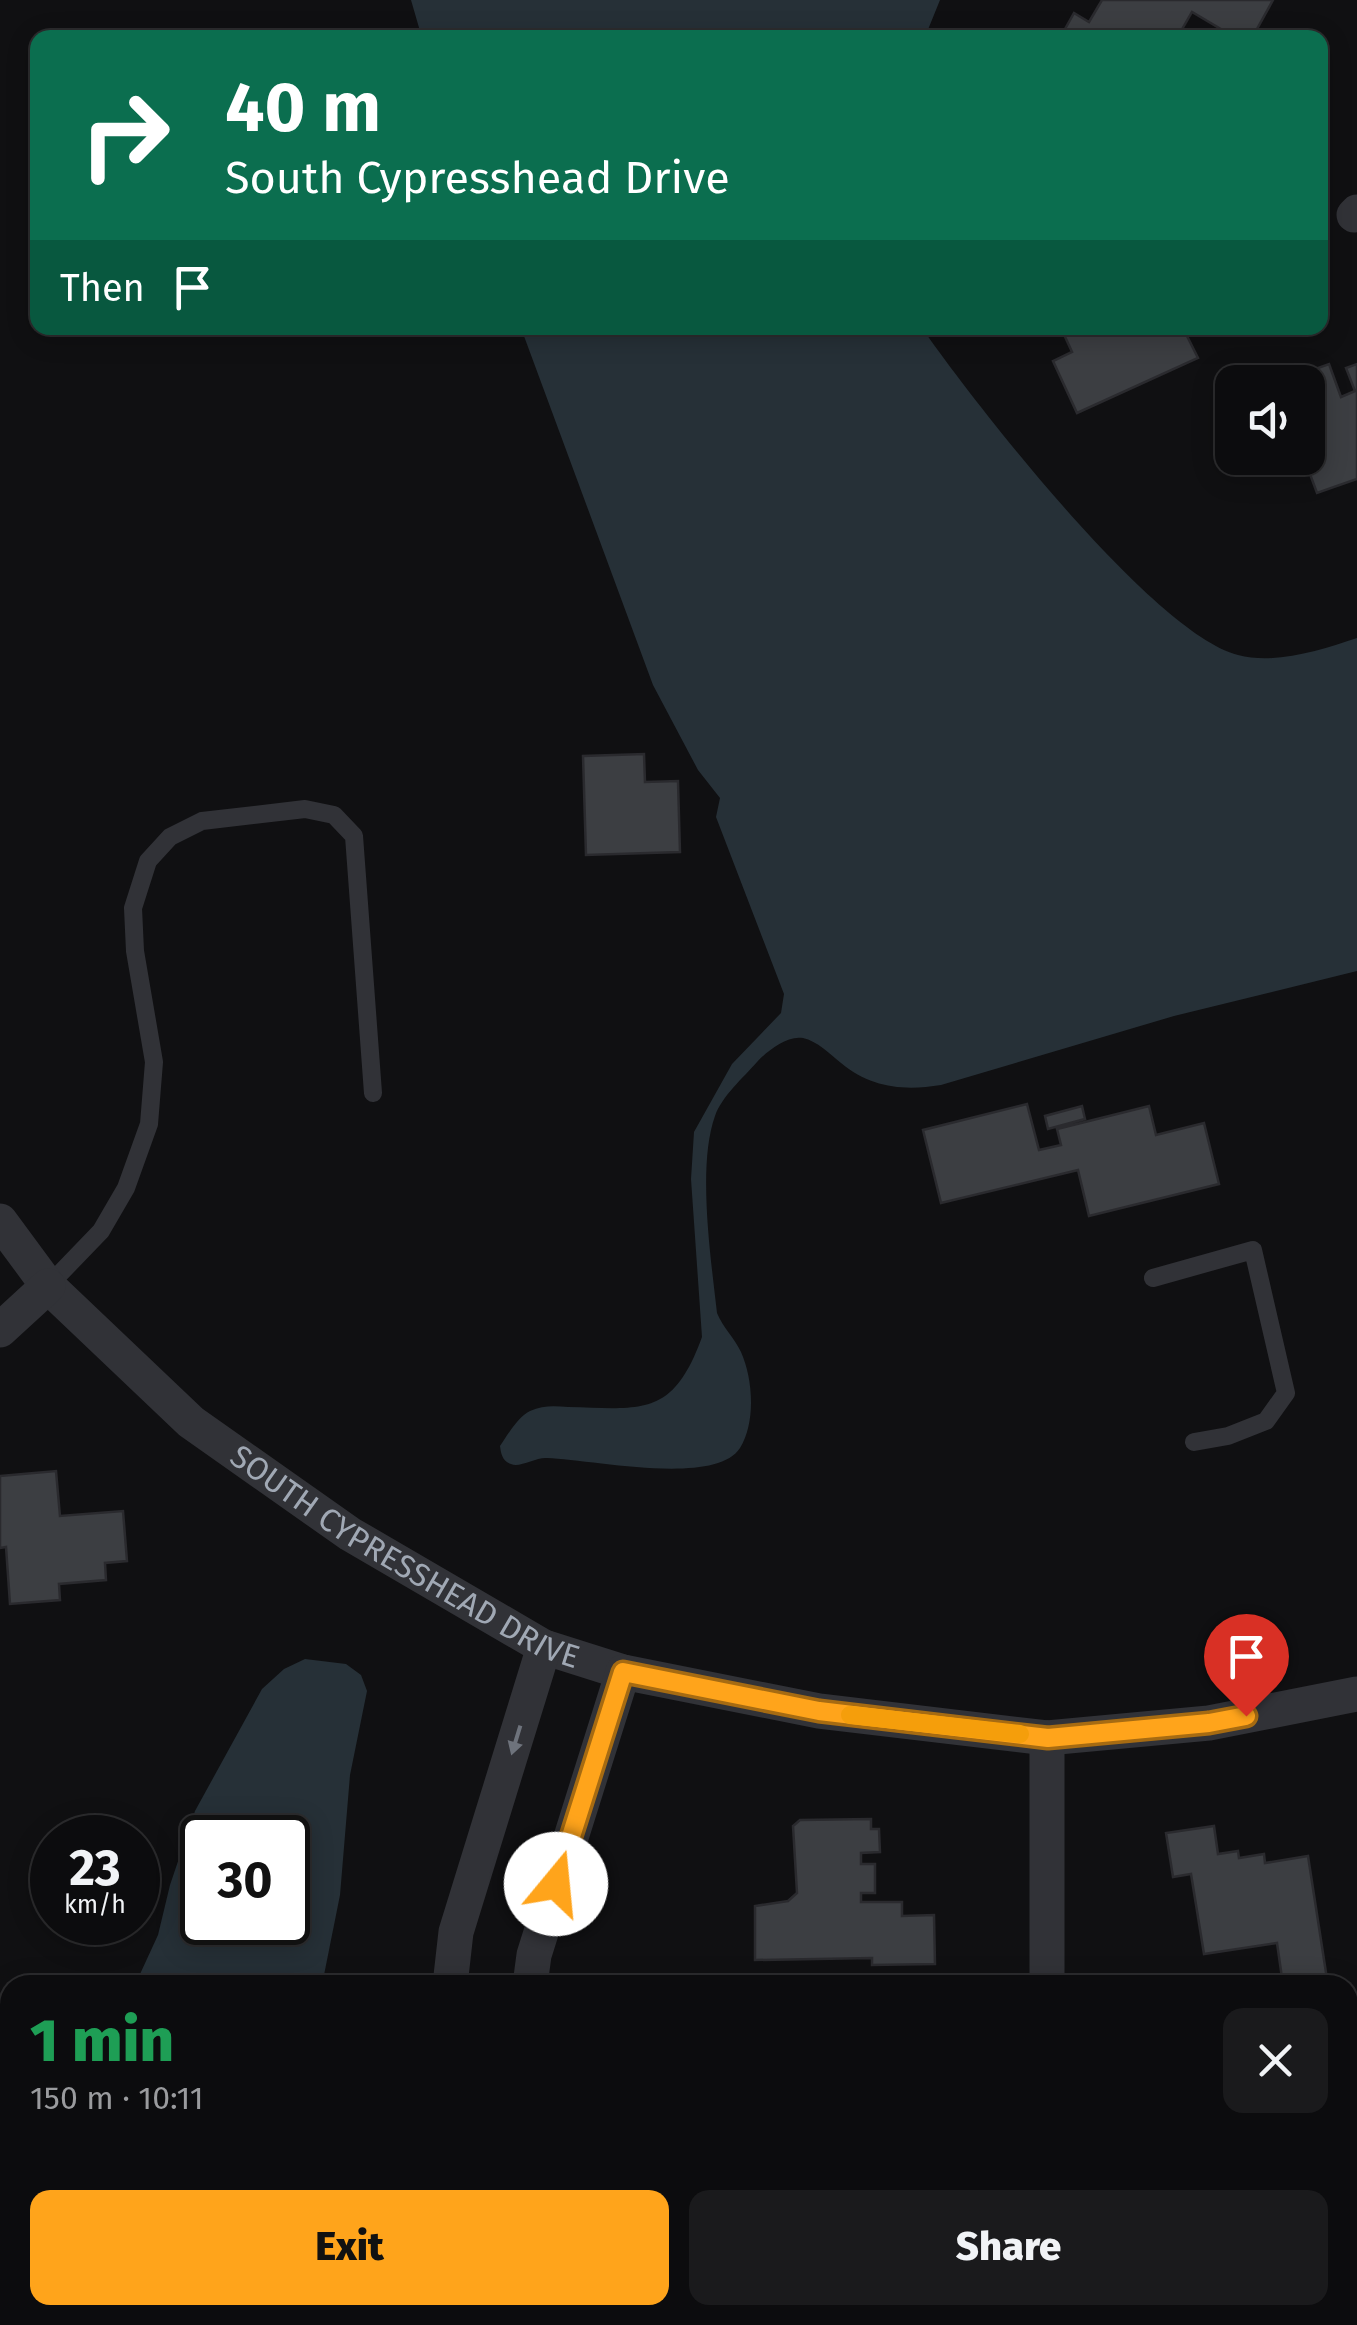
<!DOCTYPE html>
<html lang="en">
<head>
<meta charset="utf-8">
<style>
	body { margin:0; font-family:"Fira Sans",sans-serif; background:#1a1a1c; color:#f1f3f6; height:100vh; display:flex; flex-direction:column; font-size:38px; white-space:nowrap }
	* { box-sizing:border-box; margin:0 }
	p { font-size:32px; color:#9a9b9e }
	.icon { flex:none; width:55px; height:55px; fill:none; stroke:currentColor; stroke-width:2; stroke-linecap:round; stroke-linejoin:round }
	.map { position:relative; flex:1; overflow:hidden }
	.side { position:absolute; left:0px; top:1975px; width:1358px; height:350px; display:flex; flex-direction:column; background:#0c0c0e; border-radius:30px 30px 0 0; box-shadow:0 5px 25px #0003,0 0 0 2px #2c2c2e }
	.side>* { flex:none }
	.top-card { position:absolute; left:30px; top:30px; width:1298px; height:305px; border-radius:20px; box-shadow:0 5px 25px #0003,0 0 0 2px #2c2c2e; background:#0b6e4f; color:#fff; overflow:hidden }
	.tools { position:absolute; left:1215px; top:365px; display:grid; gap:20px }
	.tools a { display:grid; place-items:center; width:110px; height:110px; border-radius:20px; background:#0c0c0e; box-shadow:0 5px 25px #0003,0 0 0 2px #2c2c2e; font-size:50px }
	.speed { position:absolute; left:30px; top:1815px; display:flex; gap:20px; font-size:50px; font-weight:700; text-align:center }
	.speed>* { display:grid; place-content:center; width:130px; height:130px; border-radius:50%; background:#0c0c0e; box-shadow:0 5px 25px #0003,0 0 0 2px #2c2c2e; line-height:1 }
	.speed small { font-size:25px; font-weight:400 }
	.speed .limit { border:5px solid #111; border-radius:15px; background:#fff; color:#111 }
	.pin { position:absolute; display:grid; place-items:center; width:85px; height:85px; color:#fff; margin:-102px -42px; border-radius:50% 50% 50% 0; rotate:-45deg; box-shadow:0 0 10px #0007 }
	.pin .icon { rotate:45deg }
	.me { position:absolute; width:110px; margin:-55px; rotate:17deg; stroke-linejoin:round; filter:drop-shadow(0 0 8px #0008) }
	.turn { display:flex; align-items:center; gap:35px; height:210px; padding:0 30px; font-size:45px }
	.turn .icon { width:130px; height:130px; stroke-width:2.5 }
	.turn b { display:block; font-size:70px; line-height:85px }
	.then { display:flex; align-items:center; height:95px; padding:0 30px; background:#0003; gap:20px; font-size:38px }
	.round { display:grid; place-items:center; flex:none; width:105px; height:105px; border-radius:20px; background:#1a1a1c }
	.headline { display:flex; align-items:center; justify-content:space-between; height:170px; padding:0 30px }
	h1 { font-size:60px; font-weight:800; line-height:75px; color:#1e9e55 }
	.cta { display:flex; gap:20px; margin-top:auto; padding:20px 30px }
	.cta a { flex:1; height:115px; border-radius:20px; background:#ffa41b; color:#111; font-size:40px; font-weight:800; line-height:115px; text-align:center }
	.cta a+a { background:#1a1a1c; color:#f1f3f6 }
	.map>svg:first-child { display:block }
	.water { fill:#263037; fill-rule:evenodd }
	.building { fill:#3c3e42; stroke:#2a2a2e; stroke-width:2.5 }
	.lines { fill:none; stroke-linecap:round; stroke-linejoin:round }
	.service { stroke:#313237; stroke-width:18 }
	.minor { stroke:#313237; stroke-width:35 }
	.oneway { fill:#6e737c }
	.route-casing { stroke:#a66b12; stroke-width:25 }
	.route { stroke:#ffa41b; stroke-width:18 }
	.slow { stroke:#f59e0b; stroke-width:18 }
	.labels { text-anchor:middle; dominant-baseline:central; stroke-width:10; stroke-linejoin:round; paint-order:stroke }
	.street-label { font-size:32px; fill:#a0a8b4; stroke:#0b0c0d }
</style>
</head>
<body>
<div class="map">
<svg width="1357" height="2325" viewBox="0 0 1357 2325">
	<rect width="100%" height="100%" fill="#101012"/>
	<!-- water -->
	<path class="water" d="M411 0H940L925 37 422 38Z
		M521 328H922C975 404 1153 633 1238 655 1275 665 1321 650 1357 638V971L1174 1016 941 1085C904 1091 871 1088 841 1063 830 1054 817 1041 803 1038 787 1035 767 1051 757 1062 743 1078 722 1096 715 1116 697 1166 711 1259 717 1313 723 1328 734 1337 741 1352 753 1379 756 1422 740 1448 715 1487 589 1459 547 1458 536 1457 520 1468 511 1464 502 1461 501 1453 500 1446 508 1434 518 1417 530 1411 543 1405 555 1406 568 1407 643 1409 673 1417 702 1337L691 1179 694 1132 732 1064 781 1013 784 994 716 817 720 798 698 770 653 685Z
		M305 1659 346 1664 361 1675 367 1691 350 1775 340 1895 322 1985H135L158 1935 170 1885 195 1811 262 1689 284 1669ZM202 1838H288V1922H202Z
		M10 2263V2315H282L286 2325H0V2273Z"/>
	<!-- building -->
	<path class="building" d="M1102 0H1273L1252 38H1236L1192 12 1177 38H1060L1074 13 1089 22Z
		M1061 328H1183L1198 358 1077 413 1053 361 1072 352Z
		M1329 364 1341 397 1355 391 1346 368 1357 364V479L1317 493 1304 458H1308V382H1279Z
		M644 754 645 782 678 781 680 852 586 855 583 756Z
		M1027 1104 1039 1150 1061 1145 1057 1129 1149 1106 1156 1135 1204 1123 1219 1184 1089 1216 1078 1170 941 1203 923 1130Z
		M1082 1106 1085 1119 1048 1129 1045 1116Z
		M56 1471 60 1516 123 1511 127 1561 105 1563 106 1580 59 1584 60 1600 10 1604 6 1547 0 1548V1476Z
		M871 1819V1829H879L880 1852 861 1853V1864H875V1893H861V1902H902V1916L934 1915 935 1964 872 1965V1958L755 1960V1906L788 1901 797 1893 793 1826 800 1820Z
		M1214 1826 1218 1854 1238 1851 1239 1858 1264 1854 1265 1863 1308 1856 1327 1979 1283 1985 1277 1943 1204 1954 1191 1874 1173 1877 1166 1833Z
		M1357 2089V2229L1348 2230V2091Z
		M820 2315H989L979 2325H869L865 2321 862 2325H830Z"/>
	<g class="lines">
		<!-- service -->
		<path class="service" d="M1153 1278 1253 1250 1286 1393 1266 1421 1228 1436 1194 1442
			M48 1286 101 1231 126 1188 149 1124 154 1062 135 951 133 908 148 861 170 837 202 821 305 809 334 815 354 836 373 1093"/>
		<!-- minor -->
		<g class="minor">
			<path d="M1354 215 1357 212"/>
			<path id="s1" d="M0 1221 48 1286 191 1422 350 1534 544 1647 623 1672 819 1711 1047 1738 1209 1723 1357 1694"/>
			<path d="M0 1330 48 1286"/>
			<path d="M450 1985 456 1932 544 1647"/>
			<path d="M530 1985 534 1955 623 1672"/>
			<path d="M1047 1985V1738"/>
			<path d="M439 2315V2325"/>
			<path d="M515 2315V2325"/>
		</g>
	</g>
	<!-- one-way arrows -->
	<defs><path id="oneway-solid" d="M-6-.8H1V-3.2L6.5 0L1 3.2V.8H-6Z" transform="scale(2.5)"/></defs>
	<use class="oneway" href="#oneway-solid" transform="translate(516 1740) rotate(107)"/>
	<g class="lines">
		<defs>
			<path id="route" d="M556 1884 623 1672 819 1711 1048 1738 1209 1723 1246 1716"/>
		</defs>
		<!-- route casing -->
		<use href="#route" class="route-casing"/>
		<!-- route -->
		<use href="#route" class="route"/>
		<!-- slow -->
		<path class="slow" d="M850 1715 1020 1734"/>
	</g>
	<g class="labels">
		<!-- street labels -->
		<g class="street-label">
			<text stroke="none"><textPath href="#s1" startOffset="532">SOUTH CYPRESSHEAD DRIVE</textPath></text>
		</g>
	</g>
</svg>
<div class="tools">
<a><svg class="icon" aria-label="sound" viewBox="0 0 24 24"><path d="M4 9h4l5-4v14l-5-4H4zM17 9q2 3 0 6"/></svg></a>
</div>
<div class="speed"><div>23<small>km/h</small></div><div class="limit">30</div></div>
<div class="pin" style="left:1246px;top:1716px;background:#d93025"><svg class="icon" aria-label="arrive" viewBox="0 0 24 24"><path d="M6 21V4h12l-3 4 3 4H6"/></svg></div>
<svg class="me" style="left:556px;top:1884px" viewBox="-20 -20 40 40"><circle r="19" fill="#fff"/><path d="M0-13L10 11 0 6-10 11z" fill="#ffa41b"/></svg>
<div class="top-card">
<div class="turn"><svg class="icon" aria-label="right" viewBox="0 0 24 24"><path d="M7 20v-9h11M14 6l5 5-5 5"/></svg><div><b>40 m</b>South Cypresshead Drive</div></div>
<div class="then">Then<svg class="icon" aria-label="arrive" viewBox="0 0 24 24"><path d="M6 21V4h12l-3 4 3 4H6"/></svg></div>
</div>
<section class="side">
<div class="headline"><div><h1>1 min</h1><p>150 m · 10:11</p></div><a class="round"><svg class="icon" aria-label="close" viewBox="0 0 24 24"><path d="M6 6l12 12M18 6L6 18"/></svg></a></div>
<div class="cta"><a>Exit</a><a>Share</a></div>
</section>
</div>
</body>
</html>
